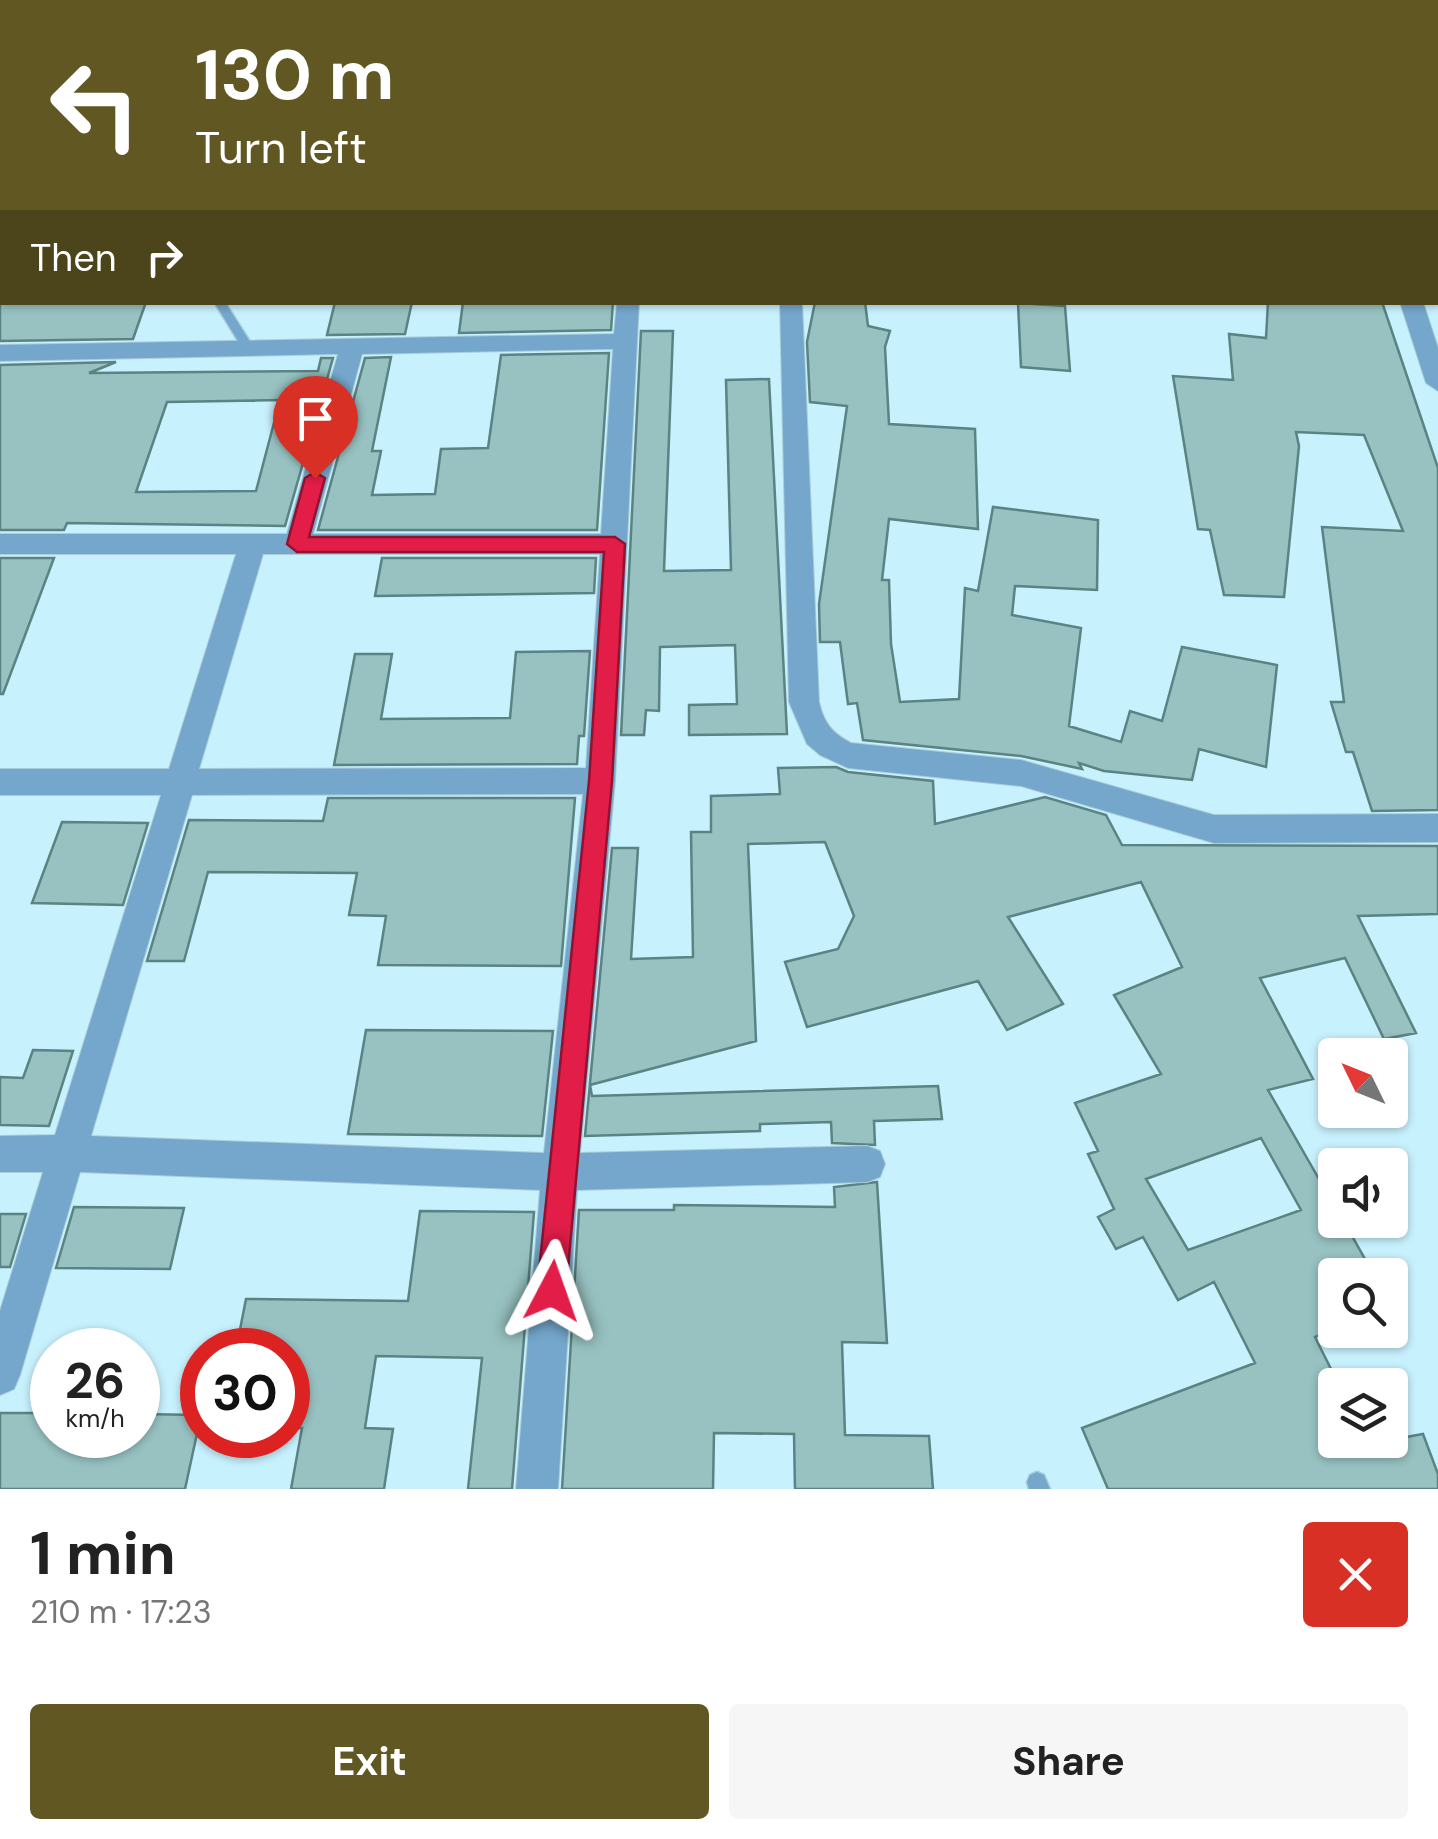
<!DOCTYPE html>
<html lang="en">
<head>
<meta charset="utf-8">
<style>
	body { margin:0; font-family:"DM Sans",sans-serif; background:#f6f6f6; color:#222; height:100vh; display:flex; flex-direction:column; font-size:38px; white-space:nowrap }
	* { box-sizing:border-box; margin:0 }
	p { font-size:32px; color:#767676 }
	.icon { flex:none; width:55px; height:55px; fill:none; stroke:currentColor; stroke-width:2; stroke-linecap:round; stroke-linejoin:round }
	.map { position:relative; height:1489px; overflow:hidden }
	.side { display:flex; flex-direction:column; background:#fff; flex:1 }
	.side>* { flex:none }
	.banner { position:absolute; left:0px; top:0px; width:1440px; height:305px; box-shadow:0 2px 8px #0004; background:#605723; color:#fff; overflow:hidden }
	.needle { width:65px; rotate:313deg }
	.buttons { position:absolute; left:1318px; top:1038px; display:grid; gap:20px }
	.buttons a { display:grid; place-items:center; width:90px; height:90px; border-radius:10px; background:#fff; box-shadow:0 2px 8px #0004; font-size:50px }
	.speed { position:absolute; left:30px; top:1328px; display:flex; gap:20px; font-size:50px; font-weight:700; text-align:center }
	.speed>* { display:grid; place-content:center; width:130px; height:130px; border-radius:50%; background:#fff; box-shadow:0 2px 8px #0004; line-height:1 }
	.speed small { font-size:25px; font-weight:400 }
	.speed .limit { border:15px solid #d22; background:#fff; color:#111 }
	.pin { position:absolute; display:grid; place-items:center; width:85px; height:85px; color:#fff; margin:-102px -42px; border-radius:50% 50% 50% 0; rotate:-45deg; box-shadow:0 0 10px #0007 }
	.pin .icon { rotate:45deg }
	.me { position:absolute; width:110px; margin:-55px; rotate:4deg; stroke-linejoin:round; filter:drop-shadow(0 0 8px #0008) }
	.turn { display:flex; align-items:center; gap:35px; height:210px; padding:0 30px; font-size:45px }
	.turn .icon { width:130px; height:130px; stroke-width:2.5 }
	.turn b { display:block; font-size:70px; line-height:85px }
	.then { display:flex; align-items:center; height:95px; padding:0 30px; background:#0003; gap:20px; font-size:38px }
	.round { display:grid; place-items:center; flex:none; width:105px; height:105px; border-radius:10px; background:#f6f6f6 }
	.summary { display:flex; align-items:center; justify-content:space-between; height:170px; padding:0 30px }
	h1 { font-size:60px; font-weight:700; line-height:75px }
	.primary-button { display:flex; gap:20px; margin-top:auto; padding:20px 30px }
	.primary-button a { flex:1; height:115px; border-radius:10px; background:#605723; color:#fff; font-size:40px; font-weight:700; line-height:115px; text-align:center }
	.primary-button a+a { background:#f6f6f6; color:#222 }
	.map>svg:first-child { display:block }
	.building { fill:#97c2c1; stroke:#5a8382; stroke-width:2.5; fill-rule:evenodd }
	.lines { fill:none; stroke-linecap:round; stroke-linejoin:round }
	.service-casing { stroke:#a9ced9; stroke-width:3 }
	.minor-casing { stroke:#a9ced9; stroke-width:2 }
	.service { fill:#75a7cc; fill-rule:evenodd }
	.minor { fill:#75a7cc; fill-rule:evenodd }
	.route { fill:#e11d48; stroke:#92132f; stroke-width:2.5 }
</style>
</head>
<body>
<div class="map">
<svg width="1438" height="1489" viewBox="0 0 1438 1489">
	<rect width="100%" height="100%" fill="#c8f1fe"/>
	<!-- building -->
	<path class="building" d="M0 302H146L133 339 0 341Z
		M335 302H412L405 334 327 335Z
		M463 302H613L611 330 459 333Z
		M815 302H865L868 326 890 331 885 347 889 424 975 429 978 529 889 519 882 580H889L891 644 900 702 959 699 965 588 978 591 993 507 1098 520 1097 590 1015 586 1012 615 1081 628 1069 726 1121 742 1130 711 1162 721 1182 647 1277 665 1266 767 1199 749 1192 780 1104 771 1079 763 1082 769 1021 756 863 740 857 703 848 704 840 642H820L819 604 847 406 810 402 807 342Z
		M1268 302H1382L1438 468V810L1372 811 1353 752H1346L1331 702H1344L1322 527 1403 531 1364 435 1296 432 1299 446 1284 597 1224 595 1210 530 1198 529 1173 376 1233 380 1229 334 1266 338Z
		M1018 303 1065 306 1070 371 1021 367Z
		M641 331H673L664 571 731 570 726 380 769 379 787 734 689 735V705L737 704 735 645 660 647 659 711 646 710 644 735H621Z
		M609 353 597 530H318L365 358 391 357 372 451H381L372 495 435 494 441 449 488 448 501 355Z
		M321 358H333L285 526 67 523 64 530H0V365L116 362 89 373 318 371ZM280 400 256 491 136 492 167 402Z
		M0 558H54L3 694H0Z
		M382 558H596L594 593 375 596Z
		M590 651 584 736H579L577 764 334 765 355 654H392L381 719 510 718 516 652Z
		M836 767 848 772 933 781 935 824 1045 797 1106 815 1122 845 1438 846V914L1358 916 1416 1033 1384 1039 1345 958 1260 978 1313 1079 1268 1090 1335 1207V1220H1343L1374 1275H1335V1329L1315 1337 1339 1385H1335V1440H1390L1423 1434 1438 1474V1489H1108L1082 1428 1255 1363 1214 1282 1178 1300 1143 1237 1116 1249 1098 1217 1114 1209 1088 1154 1098 1151 1075 1103 1161 1074 1114 995 1182 967 1141 882 1008 917 1063 1004 1007 1030 978 981 807 1027 785 962 838 949 854 916 825 842 748 844 756 1041 590 1085 592 1096 938 1086 942 1119 874 1121 875 1145 832 1143 831 1122 760 1124V1131L585 1136 612 848H638L631 959 693 957 691 832H711V796L780 794 778 768ZM1261 1138 1301 1210 1188 1250 1146 1179Z
		M328 798H575L561 966 378 965 386 916 349 915 357 873 208 872 184 961H147L189 820 323 821Z
		M62 822 148 823 123 905 32 903Z
		M366 1030 553 1031 542 1136 348 1134Z
		M33 1050 73 1051 49 1126 0 1125V1077L23 1078Z
		M877 1182 887 1343 842 1342 845 1435 929 1436 933 1489H795L794 1434 714 1433 713 1489H562L579 1210H674V1205L835 1207 834 1187Z
		M74 1207 184 1208 170 1269 56 1268Z
		M420 1211 534 1212 512 1489H468L482 1358 376 1356 365 1428 393 1429 384 1489H291L302 1428H288V1350H236L246 1299 408 1301Z
		M0 1214H26L10 1267H0Z
		M0 1413H52V1435H138V1414L201 1415 185 1489H0Z"/>
	<g class="lines">
		<defs>
			<path id="service" d="M214 302H225L256 351 254 354H246Z
				M1037 1472 1044 1475 1050 1489H1029L1027 1482 1030 1475Z"/>
			<path id="minor" d="M3 0H21L22 2H4Z
				M768 0H786L787 2H769Z
				M1295 0H1313L1314 2H1296Z
				M2 57V69L0 70V58Z
				M617 302H639L615 781 580 1153 867 1146 880 1151 885 1164 880 1177 867 1182 577 1190 558 1489H516L540 1190 80 1172 20 1375 14 1389 0 1395V1311L43 1172H0V1136L55 1135 161 795H0V769H169L236 554H0V534H287L338 354 0 361V345L614 334ZM613 349 601 534H313L362 354ZM263 554H600L586 768 199 769ZM583 794 544 1153 91 1136 192 795Z
				M780 302H802L819 702C824 723 832 733 851 743L1021 760 1214 815 1438 814V842L1214 843 1021 786 848 768 820 755 807 744 789 702Z
				M1400 302H1423L1438 348V391L1426 383Z"/>
		</defs>
		<!-- service casing -->
		<use href="#service" class="service-casing"/>
		<!-- minor casing -->
		<use href="#minor" class="minor-casing"/>
		<!-- service -->
		<use href="#service" class="service"/>
		<!-- minor -->
		<use href="#minor" class="minor"/>
	</g>
	<!-- route -->
	<path class="route" d="M315 472 325 478 309 537H615L625 544 612 781 566 1291 562 1301 552 1306 541 1301 537 1291 589 781 604 552H297L287 544 305 478Z"/>
</svg>
<div class="buttons">
<a><svg class="needle" viewBox="-14 -14 28 28"><path d="M0-13l5 13h-10z" fill="#e53935"/><path d="M0 13l5-13h-10z" fill="#767676"/></svg></a>
<a><svg class="icon" aria-label="sound" viewBox="0 0 24 24"><path d="M4 9h4l5-4v14l-5-4H4zM17 9q2 3 0 6"/></svg></a>
<a><svg class="icon" aria-label="search" viewBox="0 0 24 24"><circle cx="10" cy="10" r="6"/><path d="M15 15l6 6"/></svg></a>
<a><svg class="icon" aria-label="layers" viewBox="0 0 24 24"><path d="M12 4l9 5-9 5-9-5zM3 14l9 5 9-5"/></svg></a>
</div>
<div class="speed"><div>26<small>km/h</small></div><div class="limit">30</div></div>
<div class="pin" style="left:315px;top:478px;background:#d93025"><svg class="icon" aria-label="arrive" viewBox="0 0 24 24"><path d="M6 21V4h12l-3 4 3 4H6"/></svg></div>
<svg class="me" style="left:552px;top:1291px" viewBox="-20 -20 40 40"><path d="M0-17L14 15 0 8-14 15z" fill="#e11d48" stroke="#fff" stroke-width="4"/></svg>
<div class="banner">
<div class="turn"><svg class="icon" aria-label="left" viewBox="0 0 24 24"><path d="M17 20v-9H6M10 6l-5 5 5 5"/></svg><div><b>130 m</b>Turn left</div></div>
<div class="then">Then<svg class="icon" aria-label="right" viewBox="0 0 24 24"><path d="M7 20v-9h11M14 6l5 5-5 5"/></svg></div>
</div>
</div>
<section class="side">
<div class="summary"><div><h1>1 min</h1><p>210 m · 17:23</p></div><a class="round" style="background:#d93025;color:#fff"><svg class="icon" aria-label="close" viewBox="0 0 24 24"><path d="M6 6l12 12M18 6L6 18"/></svg></a></div>
<div class="primary-button"><a>Exit</a><a>Share</a></div>
</section>
</body>
</html>
